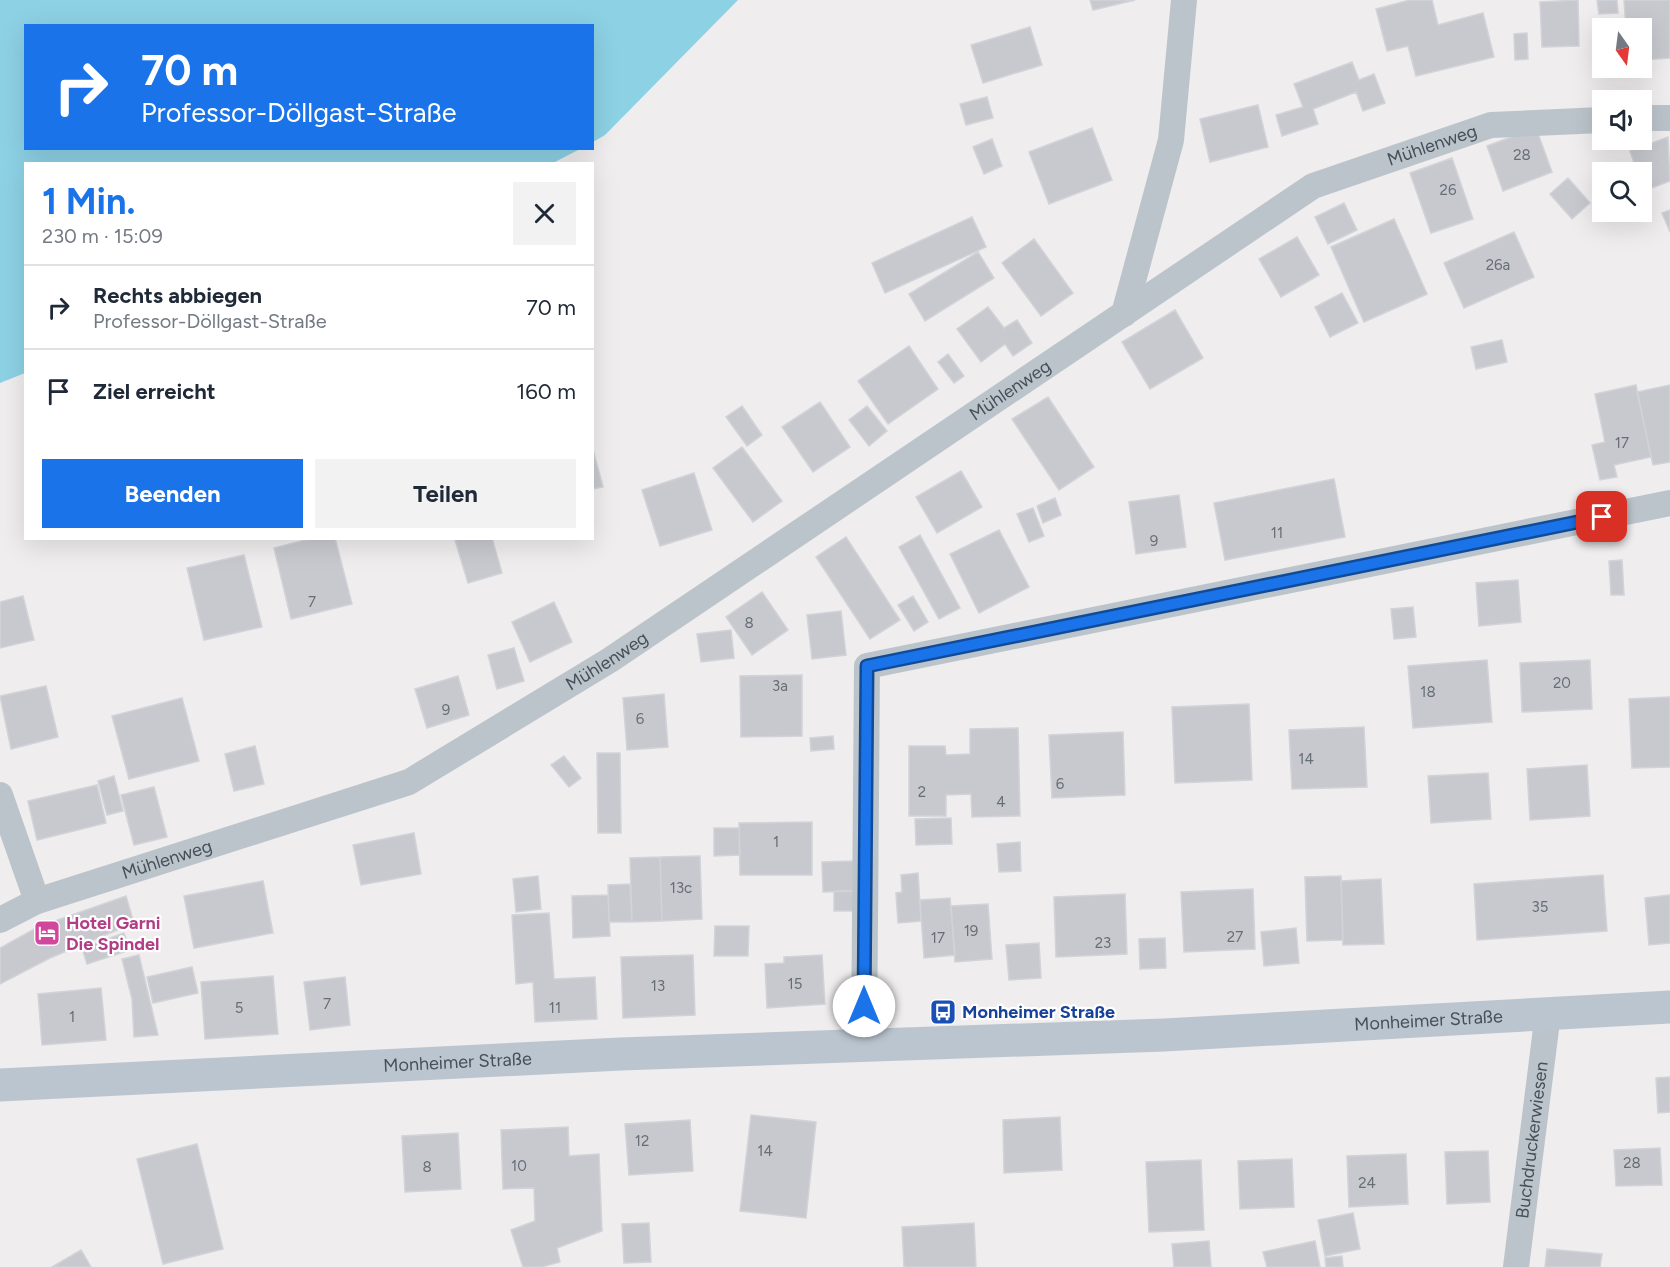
<!DOCTYPE html>
<html lang="de">
<head>
<meta charset="utf-8">
<style>
	body { margin:0; font-family:Figtree,sans-serif; background:#f2f2f3; color:#1f2937; height:100vh; display:flex; flex-direction:column; font-size:22px; white-space:nowrap }
	* { box-sizing:border-box; margin:0 }
	p { font-size:20px; color:#747a83 }
	.icon { flex:none; width:33px; height:33px; fill:none; stroke:currentColor; stroke-width:2; stroke-linecap:round; stroke-linejoin:round }
	.map { position:relative; flex:1; overflow:hidden }
	.sheet { position:absolute; left:24px; top:162px; width:570px; height:378px; display:flex; flex-direction:column; background:#fff; border-radius:0px; box-shadow:0 6px 24px #0002 }
	.sheet>* { flex:none }
	.guide { position:absolute; left:24px; top:24px; width:570px; height:126px; border-radius:0px; box-shadow:0 6px 24px #0002; background:#1a73e8; color:#fff; overflow:hidden }
	.needle { width:39px; rotate:166deg }
	.fabs { position:absolute; left:1592px; top:18px; display:grid; gap:12px }
	.fabs a { display:grid; place-items:center; width:60px; height:60px; border-radius:0px; background:#fff; box-shadow:0 6px 24px #0002; font-size:30px }
	.pin { position:absolute; display:grid; place-items:center; width:51px; height:51px; color:#fff; margin:-26px; border-radius:12px; box-shadow:0 3px 9px #0006 }
	.me { position:absolute; width:66px; margin:-33px; rotate:0deg; stroke-linejoin:round; filter:drop-shadow(0 0 4px #0008) }
	.turn { display:flex; align-items:center; gap:21px; height:126px; padding:0 18px; font-size:27px }
	.turn .icon { width:78px; height:78px; stroke-width:2.5 }
	.turn b { display:block; font-size:42px; line-height:51px }
	.round { display:grid; place-items:center; flex:none; width:63px; height:63px; border-radius:0px; background:#f2f2f3 }
	.overview { display:flex; align-items:center; justify-content:space-between; height:102px; padding:0 18px }
	h1 { font-size:36px; font-weight:700; line-height:45px; color:#1a73e8 }
	.primary-button { display:flex; gap:12px; margin-top:auto; padding:12px 18px }
	.primary-button a { flex:1; height:69px; border-radius:0px; background:#1a73e8; color:#fff; font-size:24px; font-weight:700; line-height:69px; text-align:center }
	.primary-button a+a { background:#f2f2f3; color:#1f2937 }
	ul { padding:0; list-style:none }
	li { display:flex; align-items:center; gap:18px; height:84px; padding:0 18px; border-top:2px solid #e0e1e3 }
	li div { flex:1 }
	li b { display:block; font-size:22px }
	li em { font-style:normal }
	.map>svg:first-child { display:block }
	.water { fill:#8dd1e5 }
	.building { fill:#c7c9cf; stroke:#d1d3d8; stroke-width:1.5 }
	.lines { fill:none; stroke-linecap:round; stroke-linejoin:round }
	.street { stroke:#bcc4cb; stroke-width:26 }
	.secondary { stroke:#bbc5d0; stroke-width:33 }
	.route-casing { stroke:#114b97; stroke-width:15 }
	.route { stroke:#1a73e8; stroke-width:10 }
	.labels { text-anchor:middle; dominant-baseline:central; stroke-width:4.5; stroke-linejoin:round; paint-order:stroke }
	.number-label { font-size:15px; fill:#666e76 }
	.street-label { font-size:18px; fill:#465059; stroke:#fff }
	.hotel-label { font-size:18px; font-weight:bold; fill:#b23c85; stroke:#fff; text-anchor:start }
	.transit-label { font-size:18px; font-weight:bold; fill:#164399; stroke:#fff; text-anchor:start }
</style>
</head>
<body>
<div class="map">
<svg width="1670" height="1267" viewBox="0 0 1670 1267">
	<rect width="100%" height="100%" fill="#efeded"/>
	<!-- water -->
	<path class="water" d="M0 0H738L605 135 593 142 592 26H26V148L580 149 551 164H26L25 373 0 383Z"/>
	<!-- building -->
	<path class="building" d="M1090 0H1135L1093 10Z
		M1410 0H1432L1438 25 1483 13 1494 57 1416 76 1408 46 1387 51 1376 9Z
		M1578 0 1579 46 1542 47 1540 2Z
		M1597 0H1617L1618 13 1599 14Z
		M1624 0H1670V58L1641 60V28H1626Z
		M1030 27 1042 65 983 83 971 45Z
		M1527 33 1528 59 1515 60 1514 34Z
		M1352 62 1359 80 1374 74 1385 103 1363 111 1356 92 1313 109 1318 124 1282 136 1276 115 1303 107 1294 84Z
		M987 97 993 118 966 125 960 104Z
		M1258 105 1268 147 1210 162 1200 119Z
		M1092 128 1112 180 1049 204 1029 152Z
		M1536 128 1552 172 1503 191 1487 146Z
		M1668 137 1670 181 1644 191 1641 172H1637L1630 151Z
		M992 139 1002 166 984 174 973 147Z
		M1452 158 1473 219 1431 233 1410 173Z
		M1568 178 1590 203 1572 219 1550 194Z
		M1344 203 1357 230 1328 244 1315 217Z
		M1670 210V232L1662 213Z
		M972 217 986 247 885 293 872 263Z
		M1394 219 1427 294 1364 322 1331 247Z
		M1514 232 1534 277 1464 308 1444 263Z
		M1297 237 1319 275 1281 297 1259 259Z
		M1034 239 1073 293 1041 316 1002 263Z
		M978 252 994 278 925 321 909 294Z
		M1342 293 1358 323 1330 337 1315 307Z
		M988 307 1004 328 1017 320 1032 343 1013 356 1005 344 981 362 957 329Z
		M1175 310 1203 358 1150 389 1122 342Z
		M1502 340 1507 362 1476 369 1471 347Z
		M909 346 938 389 888 424 858 381Z
		M948 354 964 376 954 383 938 362Z
		M1636 385 1651 457 1614 465 1617 477 1600 480 1592 445 1605 442 1595 394Z
		M1670 385V462L1653 465 1637 392Z
		M1048 397 1094 467 1059 490 1012 419Z
		M820 402 850 447 813 472 782 427Z
		M742 406 762 435 747 446 726 417Z
		M867 406 887 431 869 446 849 420Z
		M592 446 603 487 592 489Z
		M742 447 782 501 753 522 713 468Z
		M961 471 982 507 937 533 916 497Z
		M694 473 712 530 660 546 642 490Z
		M1334 479 1345 537 1225 560 1214 503Z
		M1179 495 1186 547 1136 554 1129 502Z
		M1055 498 1061 515 1043 523 1037 506Z
		M1033 508 1044 536 1029 542 1017 514Z
		M999 530 1029 587 979 613 950 554Z
		M920 535 960 608 939 619 899 547Z
		M846 537 900 620 870 639 816 557Z
		M313 538H335L352 604 291 619 274 548Z
		M460 538H492L502 573 468 583 455 540Z
		M244 555 262 627 204 640 187 568Z
		M1622 560 1624 595H1611L1609 561Z
		M1518 580 1521 622 1479 626 1476 583Z
		M762 592 788 630 752 655 726 617Z
		M23 596 34 640 0 648V602Z
		M913 596 928 622 914 631 898 605Z
		M554 602 572 642 530 662 512 622Z
		M1413 607 1416 637 1394 639 1391 609Z
		M841 611 846 655 812 659 807 615Z
		M731 630 734 658 701 662 697 634Z
		M514 648 524 681 497 689 488 655Z
		M1487 660 1492 722 1413 728 1408 666Z
		M1590 660 1592 709 1522 712 1520 663Z
		M802 675V736L741 737 740 676Z
		M458 676 469 715 427 728 415 689Z
		M46 686 58 737 11 749 0 696Z
		M664 694 668 747 627 750 623 698Z
		M1670 697V767L1632 768 1629 699Z
		M182 698 199 761 129 779 112 716Z
		M1249 704 1252 780 1175 783 1172 707Z
		M1364 727 1367 787 1292 789 1289 730Z
		M1018 728 1020 816 972 817 971 794 946 795V816H909V746H945L946 755 970 754V729Z
		M1123 732 1125 795 1052 798 1049 735Z
		M833 736 834 749 811 751 810 738Z
		M255 746 264 784 234 791 225 754Z
		M597 753H620L621 833H598Z
		M564 756 581 778 569 787 551 765Z
		M1587 765 1590 816 1530 820 1527 769Z
		M1488 773 1491 819 1431 823 1428 776Z
		M114 776 123 811 107 815 98 781Z
		M97 785 106 823 37 840 28 801Z
		M154 787 167 837 134 845 121 795Z
		M951 818 952 844 916 845 915 819Z
		M812 822V875H740L739 823Z
		M714 828H739L740 855 714 856Z
		M414 833 421 874 361 885 353 845Z
		M1020 842 1021 871 999 872 997 844Z
		M700 856 702 919 662 921 660 857Z
		M660 857 662 921 632 922 630 858Z
		M854 861 855 891 823 892 822 862Z
		M918 873 921 921 898 923 896 893 902 892 901 875Z
		M1603 875 1607 931 1477 940 1474 884Z
		M538 876 541 909 516 912 513 879Z
		M1341 876 1343 940 1307 941 1305 877Z
		M1381 879 1384 944 1343 945 1341 881Z
		M263 881 273 933 194 948 184 896Z
		M630 884 632 922H609L608 885Z
		M1253 889 1255 949 1184 952 1181 892Z
		M834 891H855V911H834Z
		M1125 894 1127 954 1056 957 1054 897Z
		M608 895 610 936 573 938 572 896Z
		M1670 895V943L1649 945 1645 898Z
		M126 896 134 923 50 958 0 984V948L38 927Z
		M950 898 955 955 924 958 920 900Z
		M988 904 992 959 955 962 951 906Z
		M549 913 554 979 595 977 597 1019 535 1022 533 982 516 984 512 915Z
		M715 926H749L748 956H714Z
		M1296 928 1299 963 1264 966 1261 932Z
		M124 933 130 950 87 964 82 948Z
		M1165 938 1166 968 1140 969 1139 939Z
		M1039 943 1041 978 1009 980 1006 945Z
		M139 955 158 1035 134 1037 132 999 122 959Z
		M693 955 695 1015 623 1018 621 957Z
		M822 955 825 1004 767 1008 765 964 784 963V957Z
		M192 967 198 993 153 1003 147 977Z
		M273 976 278 1034 205 1039 201 982Z
		M345 977 350 1025 310 1030 304 982Z
		M101 988 106 1040 42 1045 38 994Z
		M1670 1077V1112L1658 1113 1656 1078Z
		M751 1115 816 1122 806 1218 740 1211Z
		M1060 1117 1062 1170 1004 1173 1003 1120Z
		M690 1120 693 1171 629 1175 625 1124Z
		M568 1127 569 1156 599 1154 602 1231 557 1248 560 1262 541 1267H523L511 1230 535 1221 534 1188 503 1189 501 1130Z
		M458 1133 461 1189 405 1192 402 1136Z
		M197 1144 223 1249 163 1264 137 1159Z
		M1660 1148 1662 1185 1616 1186 1614 1150Z
		M1488 1151 1490 1202 1447 1204 1445 1152Z
		M1406 1154 1408 1204 1349 1207 1347 1156Z
		M1292 1159 1294 1207 1240 1209 1238 1161Z
		M1201 1160 1204 1230 1149 1232 1146 1162Z
		M1353 1213 1360 1249 1325 1256 1318 1220Z
		M649 1223 651 1262 624 1263 622 1224Z
		M974 1223 976 1267H904L902 1227Z
		M1209 1241 1211 1267H1174L1172 1244Z
		M1315 1241 1320 1267H1267L1263 1252Z
		M1547 1249 1602 1254 1600 1267H1545Z
		M81 1250 91 1267H52Z
		M1342 1256 1343 1267H1326L1325 1258Z"/>
	<g class="lines">
		<!-- street -->
		<g class="street">
			<path d="M1641 118H1670"/>
			<path d="M1124 314 1171 140 1184 0"/>
			<path d="M0 795 37 901"/>
			<path id="s1" d="M0 920 37 901 409 782 610 660 1313 186 1491 125 1602 120"/>
			<path d="M864 1045 867 666 1670 503"/>
			<path id="s2" d="M1516 1267 1548 1013"/>
		</g>
		<!-- secondary -->
		<path class="secondary" id="s3" d="M0 1085 621 1054 1164 1035 1670 1007"/>
	</g>
	<g class="lines">
		<defs>
			<path id="route" d="M864 1006 867 666 1602 517"/>
		</defs>
		<!-- route casing -->
		<use href="#route" class="route-casing"/>
		<!-- route -->
		<use href="#route" class="route"/>
	</g>
	<!-- icons -->
	<defs>
		<symbol id="hotel-square" viewBox="-11 -11 22 22"><rect x="-9" y="-9" width="18" height="18" rx="4" fill="#d1479c" stroke="#fff"/><path d="M-6-4.5h1.5V1H6V5H4.5V3h-9V5H-6ZM-4 0a1.8 1.8 0 1 1 3.6 0ZM.5 0V-2.5h3Q6-2.5 6 0Z" fill="#fff"/></symbol>
		<symbol id="bus-square" viewBox="-11 -11 22 22"><rect x="-9" y="-9" width="18" height="18" rx="4" fill="#1a4fb4" stroke="#fff"/><path d="M-5-6H5V4H4V6H2V4H-2V6H-4V4H-5ZM-3.5-4V0h7V-4ZM-3.5 1.2v1.5H-2V1.2ZM2 1.2v1.5H3.5V1.2Z" fill="#fff"/></symbol>
	</defs>
	<g fill-rule="evenodd">
		<use href="#hotel-square" x="32" y="918" width="30" height="30"/>
		<use href="#bus-square" x="928" y="997" width="30" height="30"/>
	</g>
	<g class="labels">
		<!-- number labels -->
		<g class="number-label">
			<text x="1522" y="155">28</text>
			<text x="1448" y="190">26</text>
			<text x="1498" y="265">26a</text>
			<text x="1622" y="443">17</text>
			<text x="1277" y="533">11</text>
			<text x="1154" y="541">9</text>
			<text x="312" y="602">7</text>
			<text x="749" y="623">8</text>
			<text x="1562" y="683">20</text>
			<text x="780" y="686">3a</text>
			<text x="1428" y="692">18</text>
			<text x="446" y="710">9</text>
			<text x="640" y="719">6</text>
			<text x="1306" y="759">14</text>
			<text x="1060" y="784">6</text>
			<text x="922" y="792">2</text>
			<text x="1001" y="802">4</text>
			<text x="776" y="842">1</text>
			<text x="681" y="888">13c</text>
			<text x="1540" y="907">35</text>
			<text x="971" y="931">19</text>
			<text x="1235" y="937">27</text>
			<text x="938" y="938">17</text>
			<text x="1103" y="943">23</text>
			<text x="795" y="984">15</text>
			<text x="658" y="986">13</text>
			<text x="327" y="1004">7</text>
			<text x="239" y="1008">5</text>
			<text x="555" y="1008">11</text>
			<text x="72" y="1017">1</text>
			<text x="642" y="1141">12</text>
			<text x="765" y="1151">14</text>
			<text x="1632" y="1163">28</text>
			<text x="519" y="1166">10</text>
			<text x="427" y="1167">8</text>
			<text x="1367" y="1183">24</text>
		</g>
		<!-- street labels -->
		<g class="street-label">
			<text stroke="none"><textPath href="#s1" startOffset="1641">Mühlenweg</textPath></text>
			<text stroke="none"><textPath href="#s1" startOffset="1150">Mühlenweg</textPath></text>
			<text stroke="none"><textPath href="#s1" startOffset="664">Mühlenweg</textPath></text>
			<text stroke="none"><textPath href="#s1" startOffset="178">Mühlenweg</textPath></text>
			<text stroke="none"><textPath href="#s3" startOffset="1430">Monheimer Straße</textPath></text>
			<text stroke="none"><textPath href="#s3" startOffset="458">Monheimer Straße</textPath></text>
			<text stroke="none"><textPath href="#s2" startOffset="128">Buchdruckerwiesen</textPath></text>
		</g>
		<!-- hotel labels -->
		<g class="hotel-label">
			<text x="66" y="923">Hotel Garni<tspan x="66" dy="21">Die Spindel</tspan></text>
		</g>
		<!-- transit labels -->
		<g class="transit-label">
			<text x="962" y="1012">Monheimer Straße</text>
		</g>
	</g>
</svg>
<div class="fabs">
<a><svg class="needle" viewBox="-14 -14 28 28"><path d="M0-13l5 13h-10z" fill="#e53935"/><path d="M0 13l5-13h-10z" fill="#747a83"/></svg></a>
<a><svg class="icon" aria-label="sound" viewBox="0 0 24 24"><path d="M4 9h4l5-4v14l-5-4H4zM17 9q2 3 0 6"/></svg></a>
<a><svg class="icon" aria-label="search" viewBox="0 0 24 24"><circle cx="10" cy="10" r="6"/><path d="M15 15l6 6"/></svg></a>
</div>
<div class="pin" style="left:1602px;top:517px;background:#d93025"><svg class="icon" aria-label="arrive" viewBox="0 0 24 24"><path d="M6 21V4h12l-3 4 3 4H6"/></svg></div>
<svg class="me" style="left:864px;top:1006px" viewBox="-20 -20 40 40"><circle r="19" fill="#fff"/><path d="M0-13L10 11 0 6-10 11z" fill="#1a73e8"/></svg>
<div class="guide">
<div class="turn"><svg class="icon" aria-label="right" viewBox="0 0 24 24"><path d="M7 20v-9h11M14 6l5 5-5 5"/></svg><div><b>70 m</b>Professor-Döllgast-Straße</div></div>
</div>
<section class="sheet">
<div class="overview"><div><h1>1 Min.</h1><p>230 m · 15:09</p></div><a class="round"><svg class="icon" aria-label="close" viewBox="0 0 24 24"><path d="M6 6l12 12M18 6L6 18"/></svg></a></div>
<ul>
<li><svg class="icon" aria-label="right" viewBox="0 0 24 24"><path d="M7 20v-9h11M14 6l5 5-5 5"/></svg><div><b>Rechts abbiegen</b><p>Professor-Döllgast-Straße</p></div><em>70 m</em></li>
<li><svg class="icon" aria-label="arrive" viewBox="0 0 24 24"><path d="M6 21V4h12l-3 4 3 4H6"/></svg><div><b>Ziel erreicht</b></div><em>160 m</em></li>
</ul>
<div class="primary-button"><a>Beenden</a><a>Teilen</a></div>
</section>
</div>
</body>
</html>
